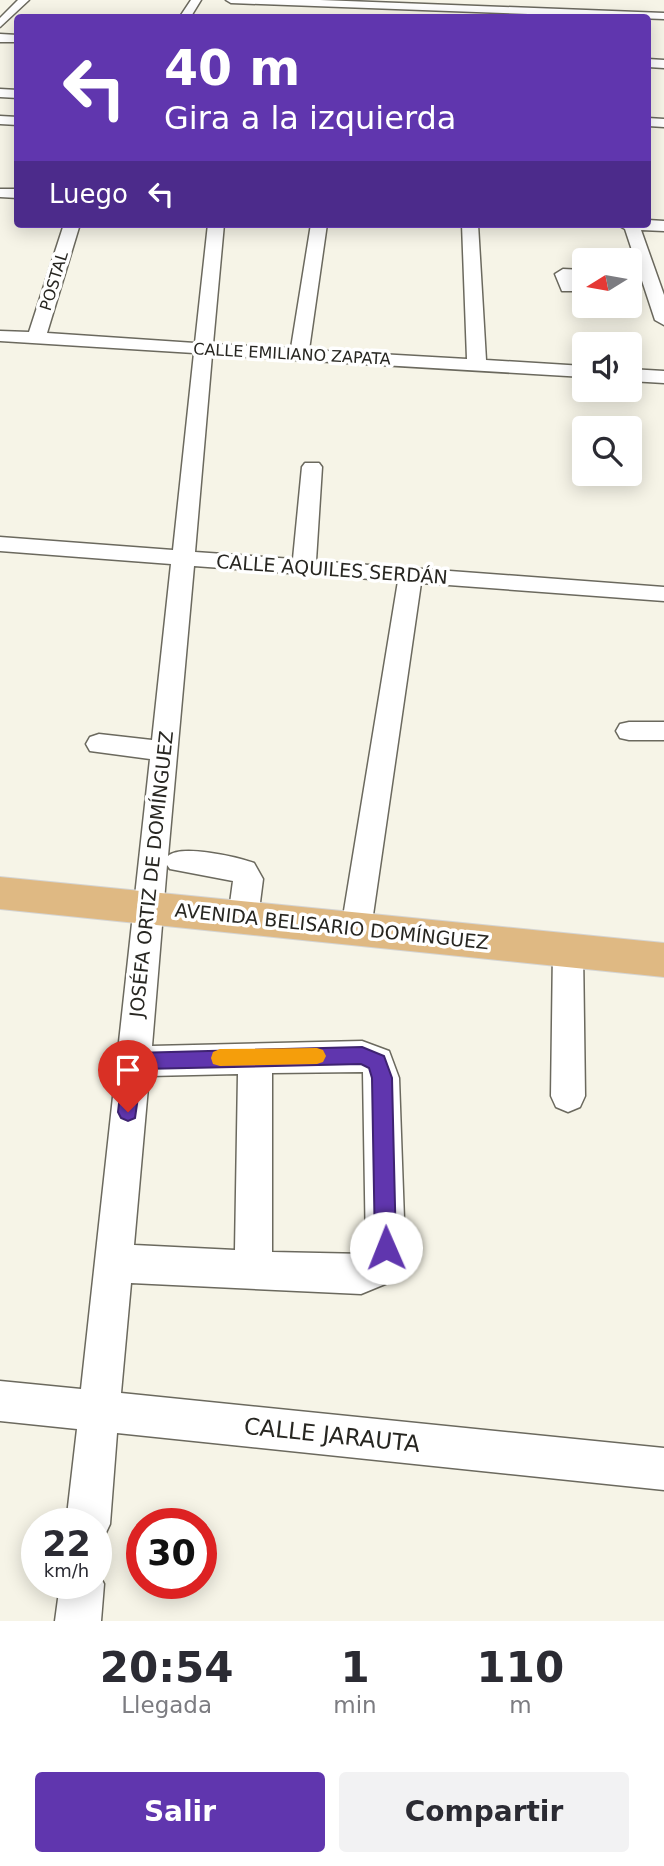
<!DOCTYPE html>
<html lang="es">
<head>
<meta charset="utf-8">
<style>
	body { margin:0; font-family:"DejaVu Sans",sans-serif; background:#f2f2f3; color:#2b2b33; height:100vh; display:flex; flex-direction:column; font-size:26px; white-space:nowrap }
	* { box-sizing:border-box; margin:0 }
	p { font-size:23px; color:#7c7c81 }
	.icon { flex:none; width:38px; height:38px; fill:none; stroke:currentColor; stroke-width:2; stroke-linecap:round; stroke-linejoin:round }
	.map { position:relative; height:1621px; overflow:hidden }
	.drawer { display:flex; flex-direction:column; background:#fff; flex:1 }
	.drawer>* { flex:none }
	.guide { position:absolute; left:14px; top:14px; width:637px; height:214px; border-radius:7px; box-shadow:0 4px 18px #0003; background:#6036ae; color:#fff; overflow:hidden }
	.needle { width:46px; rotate:259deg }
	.controls { position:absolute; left:572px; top:248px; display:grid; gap:14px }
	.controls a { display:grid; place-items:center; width:70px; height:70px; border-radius:7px; background:#fff; box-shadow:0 4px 18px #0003; font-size:35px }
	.speed { position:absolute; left:21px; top:1508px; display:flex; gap:14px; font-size:35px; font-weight:700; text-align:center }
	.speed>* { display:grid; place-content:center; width:91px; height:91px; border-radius:50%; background:#fff; box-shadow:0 4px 18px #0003; line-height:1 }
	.speed small { font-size:18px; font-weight:400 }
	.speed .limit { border:10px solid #d22; background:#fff; color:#111 }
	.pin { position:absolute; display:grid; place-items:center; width:60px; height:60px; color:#fff; margin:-72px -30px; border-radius:50% 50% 50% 0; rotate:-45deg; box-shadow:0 0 7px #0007 }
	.pin .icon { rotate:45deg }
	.me { position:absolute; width:77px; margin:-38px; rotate:359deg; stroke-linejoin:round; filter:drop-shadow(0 0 5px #0008) }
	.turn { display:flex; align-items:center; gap:24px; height:147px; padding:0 35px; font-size:32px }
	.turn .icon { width:91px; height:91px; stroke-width:2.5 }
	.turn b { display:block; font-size:49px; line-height:60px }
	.then { display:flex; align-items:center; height:66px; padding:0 35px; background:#0003; gap:14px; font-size:26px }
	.eta { display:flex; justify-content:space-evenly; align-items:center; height:119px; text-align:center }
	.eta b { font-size:42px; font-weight:800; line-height:49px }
	.primary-button { display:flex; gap:14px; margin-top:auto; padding:14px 35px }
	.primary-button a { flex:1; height:80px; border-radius:7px; background:#6036ae; color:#fff; font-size:28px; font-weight:800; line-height:80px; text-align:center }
	.primary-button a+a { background:#f2f2f3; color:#2b2b33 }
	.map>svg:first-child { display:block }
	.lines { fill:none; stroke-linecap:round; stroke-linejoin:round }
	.minor-casing { stroke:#6b695e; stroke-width:3 }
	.major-casing { stroke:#d4d4d3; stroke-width:2 }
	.path { stroke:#acaaa0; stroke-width:2.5; stroke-dasharray:2 2.5; stroke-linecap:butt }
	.minor { fill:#fff; fill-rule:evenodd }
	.major { fill:#dfb983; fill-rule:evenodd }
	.route { fill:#6036ae; stroke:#3e2371; stroke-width:2 }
	.slow { fill:#f59e0b }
	.labels { text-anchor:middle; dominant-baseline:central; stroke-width:7; stroke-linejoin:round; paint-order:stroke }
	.far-street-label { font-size:16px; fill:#272621; stroke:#fff }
	.street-label { font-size:19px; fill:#272621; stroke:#fff }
	.near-street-label { font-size:23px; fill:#272621; stroke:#fff }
</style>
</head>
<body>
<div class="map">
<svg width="664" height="1621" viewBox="0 0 664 1621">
	<rect width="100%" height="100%" fill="#f6f4e7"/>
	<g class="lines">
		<defs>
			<path id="minor" d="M18 0H29L0 27V18Z
				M191 0H201L190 18H179Z
				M226 0H320L664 13V19L231 3Z
				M0 34 18 35V42H0Z
				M648 59 664 60V68L648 67Z
				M0 89 18 90V98L0 97Z
				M0 116 18 117V125L0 124Z
				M648 118 664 119V127L648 126Z
				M0 189H18V198L0 197Z
				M648 220 664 221V231L641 230 664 295V325L655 320 625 229 616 224H648Z
				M64 224H80L47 333 195 343 208 224H224L213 344 291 348 311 224H327L309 350 467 359 462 224H478L486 360 584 366V377L212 355 195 552 293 559 302 467 305 463H319L322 467 316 561 664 587V601L421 583 371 929 367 938 356 942 345 938 341 929 398 581 194 566 168 856C181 844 237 857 254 863L263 879 258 918 254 927 243 930 232 927 228 918 233 881 170 869 167 865 152 1046 362 1041 389 1051 399 1078 405 1248 395 1280 361 1294 131 1283 121 1393 664 1448V1490L117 1433 110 1524 103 1539 96 1542V1524H66L77 1429 0 1421V1381L81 1389 150 759 90 751 86 744 90 737 99 734 152 740 171 564 0 551V537L173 550 194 353 0 341V331L29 332ZM363 1072 366 1254 272 1252V1073ZM238 1074 235 1250 134 1245 149 1076Z
				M563 269 584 270V280H574L576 287 574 291H562L555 274Z
				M630 369 664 371V383L630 381Z
				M629 722H664V740H629L620 738 616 731 620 724Z
				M568 937 579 941 583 950 585 1096 580 1107 568 1112 556 1107 551 1096 553 950 557 941Z
				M96 1568 104 1584 101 1621H55L60 1584H96Z"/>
			<path id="major" d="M0 877 664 943V977L0 909Z"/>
		</defs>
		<!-- minor casing -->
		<use href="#minor" class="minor-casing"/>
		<!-- major casing -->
		<use href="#major" class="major-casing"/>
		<!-- path -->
		<path class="path" d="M584 224 608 225"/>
		<!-- minor -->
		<use href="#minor" class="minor"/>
		<!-- major -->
		<use href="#major" class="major"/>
	</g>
	<!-- route -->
	<path class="route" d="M362 1047 384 1056 392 1078 396 1248 393 1256 386 1259 378 1256 375 1248 372 1078 369 1068 361 1064 142 1069 135 1118 128 1121 121 1118 118 1112 124 1061 126 1055 133 1053Z"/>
	<!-- slow -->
	<path class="slow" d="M317 1048 323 1050 326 1056 323 1062 317 1064 220 1066 213 1064 211 1058 213 1052 220 1049Z"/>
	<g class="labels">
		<!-- far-street labels -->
		<g class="far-street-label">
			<text transform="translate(54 281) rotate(-73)">POSTAL</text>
			<text transform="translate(292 354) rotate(3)">CALLE EMILIANO ZAPATA</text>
		</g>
		<!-- street labels -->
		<g class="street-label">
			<text transform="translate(332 569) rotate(4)">CALLE AQUILES SERDÁN</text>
			<text transform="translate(151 874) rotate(-84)">JOSÉFA ORTIZ DE DOMÍNGUEZ</text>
			<text transform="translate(332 926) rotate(6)">AVENIDA BELISARIO DOMÍNGUEZ</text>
		</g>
		<!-- near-street labels -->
		<g class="near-street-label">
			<text transform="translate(332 1435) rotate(6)">CALLE JARAUTA</text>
		</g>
	</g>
</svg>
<div class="controls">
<a><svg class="needle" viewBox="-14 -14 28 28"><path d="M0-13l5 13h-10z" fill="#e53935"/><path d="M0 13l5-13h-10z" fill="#7c7c81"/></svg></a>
<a><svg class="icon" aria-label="sound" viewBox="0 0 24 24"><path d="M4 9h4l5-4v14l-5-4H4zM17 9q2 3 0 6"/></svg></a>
<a><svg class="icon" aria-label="search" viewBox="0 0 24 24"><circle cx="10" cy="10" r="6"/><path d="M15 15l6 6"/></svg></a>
</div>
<div class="speed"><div>22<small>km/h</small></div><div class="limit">30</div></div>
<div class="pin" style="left:128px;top:1112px;background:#d93025"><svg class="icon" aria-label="arrive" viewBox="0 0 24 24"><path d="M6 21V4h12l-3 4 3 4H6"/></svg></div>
<svg class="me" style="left:386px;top:1248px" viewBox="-20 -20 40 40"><circle r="19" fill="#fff"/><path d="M0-13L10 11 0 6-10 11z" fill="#6036ae"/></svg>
<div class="guide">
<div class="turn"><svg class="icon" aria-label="left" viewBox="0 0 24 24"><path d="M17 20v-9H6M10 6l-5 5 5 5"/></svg><div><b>40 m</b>Gira a la izquierda</div></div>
<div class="then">Luego<svg class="icon" aria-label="left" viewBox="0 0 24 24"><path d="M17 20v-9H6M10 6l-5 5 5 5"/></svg></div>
</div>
</div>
<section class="drawer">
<div class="eta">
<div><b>20:54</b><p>Llegada</p></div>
<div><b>1</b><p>min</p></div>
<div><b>110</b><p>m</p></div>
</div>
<div class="primary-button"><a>Salir</a><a>Compartir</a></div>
</section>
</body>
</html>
